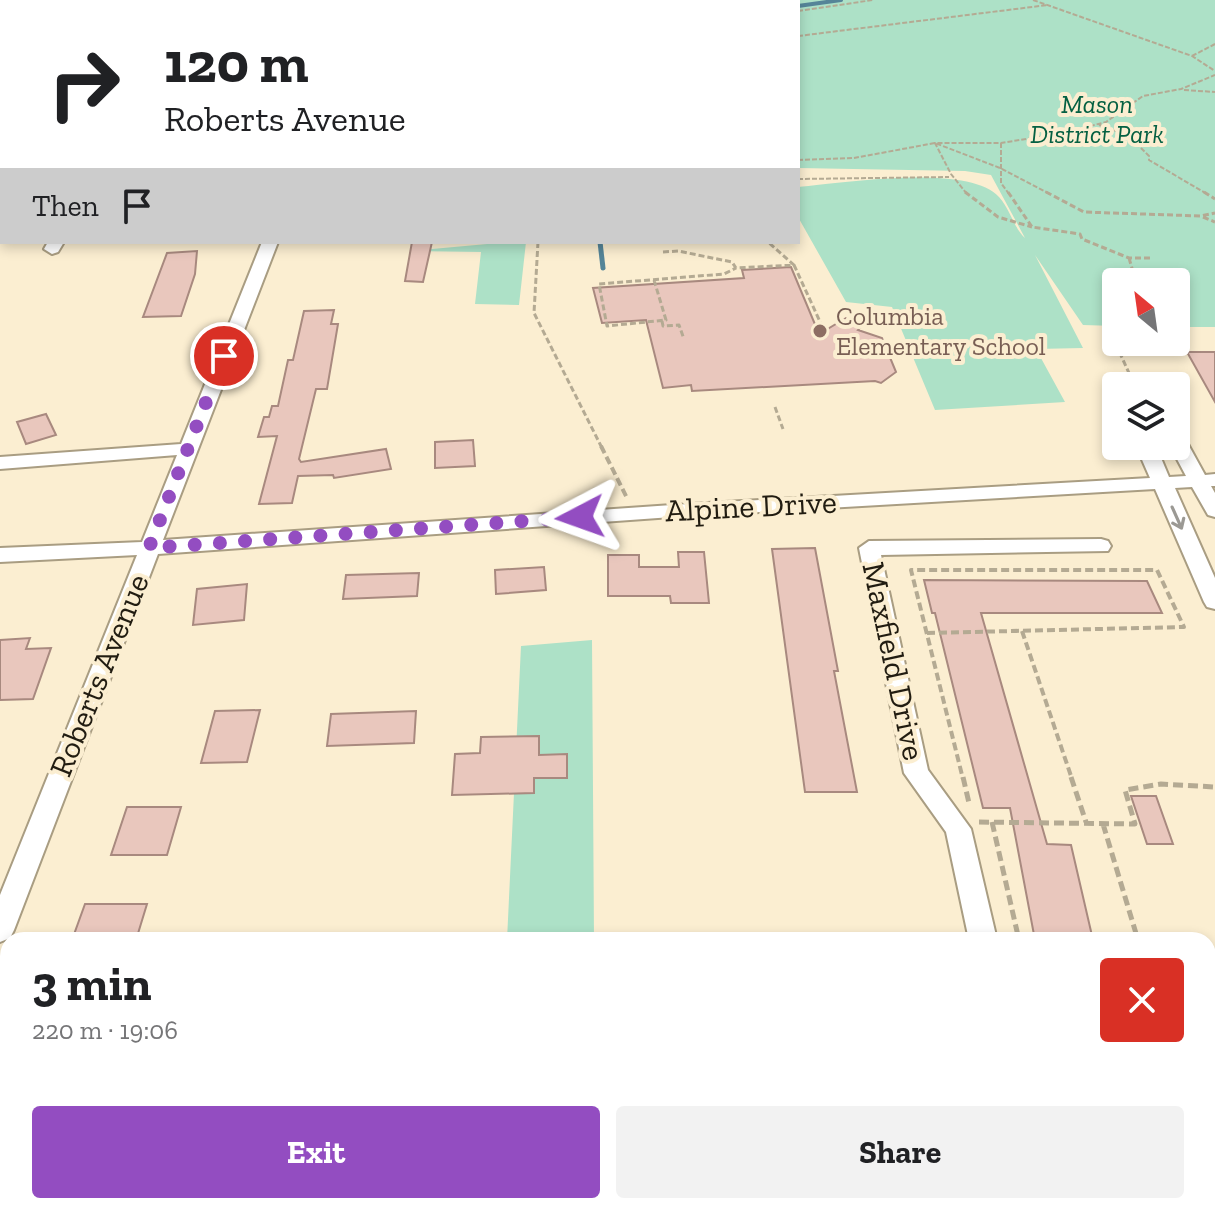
<!DOCTYPE html>
<html lang="en">
<head>
<meta charset="utf-8">
<style>
	body { margin:0; font-family:"Zilla Slab",serif; background:#f2f2f2; color:#202124; height:100vh; display:flex; flex-direction:column; font-size:30px; white-space:nowrap }
	* { box-sizing:border-box; margin:0 }
	p { font-size:26px; color:#757577 }
	.icon { flex:none; width:44px; height:44px; fill:none; stroke:currentColor; stroke-width:2; stroke-linecap:round; stroke-linejoin:round }
	.map { position:relative; flex:1; overflow:hidden }
	.side { position:absolute; left:0px; top:932px; width:1216px; height:282px; display:flex; flex-direction:column; background:#fff; border-radius:24px 24px 0 0; box-shadow:0 4px 12px #0003 }
	.side>* { flex:none }
	.hud { position:absolute; left:0px; top:0px; width:800px; height:244px; box-shadow:0 4px 12px #0003; background:#fff; color:#202124; overflow:hidden }
	.needle { width:52px; rotate:331deg }
	.controls { position:absolute; left:1102px; top:268px; display:grid; gap:16px }
	.controls a { display:grid; place-items:center; width:88px; height:88px; border-radius:8px; background:#fff; box-shadow:0 4px 12px #0003; font-size:40px }
	.pin { position:absolute; display:grid; place-items:center; width:68px; height:68px; color:#fff; margin:-34px; border:4px solid #fff; border-radius:50%; box-shadow:0 2px 8px #0007 }
	.me { position:absolute; width:88px; margin:-44px; rotate:266deg; stroke-linejoin:round; filter:drop-shadow(0 0 6px #0008) }
	.turn { display:flex; align-items:center; gap:28px; height:168px; padding:0 32px; font-size:36px }
	.turn .icon { width:104px; height:104px; stroke-width:2.5 }
	.turn b { display:block; font-size:56px; line-height:68px }
	.then { display:flex; align-items:center; height:76px; padding:0 32px; background:#0003; gap:16px; font-size:30px }
	.round { display:grid; place-items:center; flex:none; width:84px; height:84px; border-radius:8px; background:#f2f2f2 }
	.overview { display:flex; align-items:center; justify-content:space-between; height:136px; padding:0 32px }
	h1 { font-size:48px; font-weight:700; line-height:60px }
	.cta { display:flex; gap:16px; margin-top:auto; padding:16px 32px }
	.cta a { flex:1; height:92px; border-radius:8px; background:#934dc1; color:#fff; font-size:32px; font-weight:700; line-height:92px; text-align:center }
	.cta a+a { background:#f2f2f2; color:#202124 }
	.map>svg:first-child { display:block }
	.green { fill:#ade1c7 }
	.lines { fill:none; stroke-linecap:round; stroke-linejoin:round }
	.stream-far1 { stroke:#558598; stroke-width:4 }
	.stream { stroke:#558598; stroke-width:5 }
	.building { fill:#e9c7bd; stroke:#a8897f; stroke-width:2 }
	.minor-casing { stroke:#a99d82; stroke-width:4 }
	.path-far3 { stroke:#b4aa93; stroke-width:2; stroke-dasharray:5 2; stroke-linecap:butt }
	.path-far2 { stroke:#b4aa93; stroke-width:3; stroke-dasharray:6 3; stroke-linecap:butt }
	.path-far1 { stroke:#b4aa93; stroke-width:4; stroke-dasharray:8 4; stroke-linecap:butt }
	.path { stroke:#b4aa93; stroke-width:5; stroke-dasharray:10 5; stroke-linecap:butt }
	.minor { fill:#fff; fill-rule:evenodd }
	.oneway { stroke:#9b9994 }
	.route { stroke:#934dc1; stroke-width:14; stroke-dasharray:0 25.2 }
	.education-dot { fill:#8d6e63; stroke:#fbeed1; stroke-width:3 }
	.labels { text-anchor:middle; dominant-baseline:central; stroke-width:8; stroke-linejoin:round; paint-order:stroke }
	.far-park-label { font-size:26px; font-style:italic; fill:#056042; stroke:#fbeed1 }
	.far-education-label { font-size:26px; fill:#785e54; stroke:#fbeed1; text-anchor:start }
	.street-label { font-size:32px; fill:#211c11; stroke:#fbeed1 }
</style>
</head>
<body>
<div class="map">
<svg width="1215" height="1213" viewBox="0 0 1215 1213">
	<rect width="100%" height="100%" fill="#fbeed1"/>
	<!-- green -->
	<path class="green" d="M144 0H1215V327H1176V282H1116V326L1083 325 1035 255 1083 348 1036 349 1065 402 935 410 892 307 846 302 798 217V187C843 183 968 163 999 197 1010 209 1014 228 1025 238L991 175 965 171 798 168V2Z
		M509 242H526L519 305 475 304 481 252 410 251Z
		M592 640 594 940H507L521 646Z
		M495 1206H596V1213H495Z"/>
	<g class="lines">
		<!-- stream-far1 -->
		<path class="stream-far1" d="M798 6 841 0"/>
		<!-- stream -->
		<path class="stream" d="M600 242 603 268"/>
	</g>
	<!-- building -->
	<path class="building" d="M412 242H432L423 282 405 281Z
		M197 251 195 274 181 316 143 317 167 253Z
		M791 267 819 334 846 318 863 325 858 330 882 338 896 372 881 383 875 381 692 391 691 385 663 388 646 320 602 323 593 288 744 278 742 270Z
		M334 310 331 324H338L327 389H316L299 459 301 462 386 449 391 469 334 478 333 475 298 476 292 503 259 504 277 436 258 437 264 417H269L272 406H278L288 360H293L304 311Z
		M1187 352H1215V402Z
		M46 414 56 435 26 444 17 422Z
		M473 440 475 466 435 468V442Z
		M815 548 838 671H834L857 792H805L772 549Z
		M678 552H704L709 603H671L670 596H608V555H639V567H679Z
		M544 567 546 590 496 594 495 570Z
		M419 573 417 596 343 599 346 575Z
		M924 580 1147 581 1162 613H981L1047 844 1071 845 1093 940H1035L1010 808H983L935 613H932Z
		M247 584 244 620 193 625 197 589Z
		M30 638 26 649 51 648 33 699 0 700V640Z
		M260 710 247 762 201 763 215 711Z
		M416 711 414 743 327 746 331 714Z
		M539 736V755L567 754V778H534V793L452 795 455 754 480 753 481 737Z
		M1131 796H1156L1173 844H1147Z
		M127 807H181L167 855H111Z
		M85 904H147L136 940H72Z"/>
	<g class="lines">
		<defs>
			<path id="minor" d="M45 0H57L59 2H47Z
				M48 242H64L58 252 52 254 44 249Z
				M262 242H278L163 540 672 505 1150 478 1136 446H1156L1169 477 1186 476 1170 446H1176V433L1183 435 1205 475 1215 474V486H1211L1215 493V517L1208 515 1192 487 1175 488 1215 578V609L1207 607 1204 602 1155 489 672 517 158 554 14 930 10 938 0 942V895L137 555 0 562V548L142 542 177 455 0 469V457L181 444Z
				M1101 539 1108 541 1111 546 1108 551 881 555 928 770 971 829 997 940H969L946 832 904 773 859 548 869 541Z
				M1215 1128V1158L1208 1159V1129Z
				M705 1206H791L788 1213H703Z"/>
		</defs>
		<!-- minor casing -->
		<use href="#minor" class="minor-casing"/>
		<!-- path-far3 -->
		<path class="path-far3" d="M669 0 672 2
			M1033 0 1192 56 1215 71
			M798 11 873 0
			M798 36 1048 5
			M1192 56 1215 44
			M1184 90 1215 92
			M1099 125 1128 135 1149 156V160L1207 194
			M1001 143V183L1009 194
			M798 160 854 158 935 143 1000 168 1050 194
			M798 179 949 177
			M967 194 951 174 935 143H1001L1063 133 1106 122 1143 96 1181 89 1215 75"/>
		<!-- path-far2 -->
		<path class="path-far2" d="M965 192 998 217 1032 227
			M1008 192 1032 227 1080 234 1082 239 1129 258H1152
			M1046 192 1084 212 1201 216 1215 213
			M1204 192 1215 199
			M1203 217 1215 222
			M538 242 534 313 602 448
			M663 252 678 251 732 262 736 268 794 265 768 242
			M1129 258 1136 282
			M794 265 822 326
			M654 280 666 320 607 326 599 284 724 274 736 268
			M1116 315 1106 323 1135 386
			M662 321 663 326 679 325 684 339
			M775 407 783 429"/>
		<!-- path-far1 -->
		<path class="path-far1" d="M601 446 627 498
			M1022 631 1072 779
			M927 633 1184 627 1157 570H911L963 779"/>
		<!-- path -->
		<path class="path" d="M963 777 969 803
			M1071 777 1086 822
			M979 822 1135 824 1125 790 1161 784 1215 787
			M992 822 1019 940
			M1103 824 1138 940"/>
		<!-- minor -->
		<use href="#minor" class="minor"/>
	</g>
	<!-- one-way arrows -->
	<defs><path id="oneway-shaft" d="M-6 0H5M1.5-3L5.5 0L1.5 3" fill="none" stroke-width="1.6" stroke-linecap="round" stroke-linejoin="round" transform="scale(2)"/></defs>
	<use class="oneway" href="#oneway-shaft" transform="translate(1177 518) rotate(66)"/>
	<g class="lines">
		<!-- route -->
		<path class="route" d="M224 356 149 548 580 517"/>
	</g>
	<!-- markers -->
	<circle class="education-dot" cx="820" cy="331" r="8"/>
	<g class="labels">
		<!-- far-park labels -->
		<g class="far-park-label">
			<text x="1097" y="104">Mason<tspan x="1097" dy="30">District Park</tspan></text>
		</g>
		<!-- far-education labels -->
		<g class="far-education-label">
			<text x="836" y="316">Columbia<tspan x="836" dy="30">Elementary School</tspan></text>
		</g>
		<!-- street labels -->
		<g class="street-label">
			<text transform="translate(751 506) rotate(-3)">Alpine Drive</text>
			<text transform="translate(894 661) rotate(78)">Maxfield Drive</text>
			<text transform="translate(99 675) rotate(-68)">Roberts Avenue</text>
		</g>
	</g>
</svg>
<div class="controls">
<a><svg class="needle" viewBox="-14 -14 28 28"><path d="M0-13l5 13h-10z" fill="#e53935"/><path d="M0 13l5-13h-10z" fill="#757577"/></svg></a>
<a><svg class="icon" aria-label="layers" viewBox="0 0 24 24"><path d="M12 4l9 5-9 5-9-5zM3 14l9 5 9-5"/></svg></a>
</div>
<div class="pin" style="left:224px;top:356px;background:#d93025"><svg class="icon" aria-label="arrive" viewBox="0 0 24 24"><path d="M6 21V4h12l-3 4 3 4H6"/></svg></div>
<svg class="me" style="left:580px;top:517px" viewBox="-20 -20 40 40"><path d="M0-17L14 15 0 8-14 15z" fill="#934dc1" stroke="#fff" stroke-width="4"/></svg>
<div class="hud">
<div class="turn"><svg class="icon" aria-label="right" viewBox="0 0 24 24"><path d="M7 20v-9h11M14 6l5 5-5 5"/></svg><div><b>120 m</b>Roberts Avenue</div></div>
<div class="then">Then<svg class="icon" aria-label="arrive" viewBox="0 0 24 24"><path d="M6 21V4h12l-3 4 3 4H6"/></svg></div>
</div>
<section class="side">
<div class="overview"><div><h1>3 min</h1><p>220 m · 19:06</p></div><a class="round" style="background:#d93025;color:#fff"><svg class="icon" aria-label="close" viewBox="0 0 24 24"><path d="M6 6l12 12M18 6L6 18"/></svg></a></div>
<div class="cta"><a>Exit</a><a>Share</a></div>
</section>
</div>
</body>
</html>
